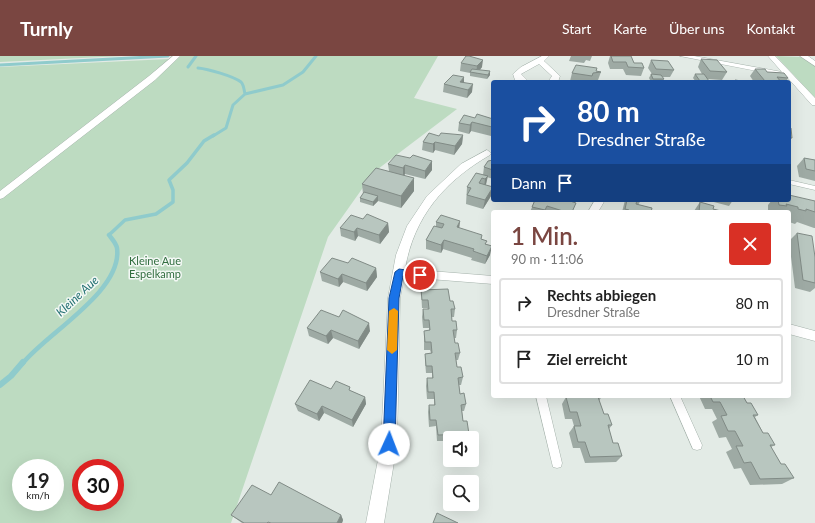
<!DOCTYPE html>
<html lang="de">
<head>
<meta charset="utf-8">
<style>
	body { margin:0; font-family:Lato,sans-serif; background:#f2f2f2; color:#222; height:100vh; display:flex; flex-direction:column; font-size:15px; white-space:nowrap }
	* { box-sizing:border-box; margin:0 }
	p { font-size:13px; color:#767676 }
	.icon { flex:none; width:22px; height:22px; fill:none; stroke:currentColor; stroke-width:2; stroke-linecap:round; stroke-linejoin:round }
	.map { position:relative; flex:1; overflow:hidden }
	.panel { position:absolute; left:491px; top:154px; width:300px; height:188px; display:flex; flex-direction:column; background:#fff; border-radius:4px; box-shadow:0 4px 16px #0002 }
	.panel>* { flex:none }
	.top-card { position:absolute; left:491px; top:24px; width:300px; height:122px; border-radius:4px; box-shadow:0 4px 16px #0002; background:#1a4fa0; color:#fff; overflow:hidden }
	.buttons { position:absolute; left:443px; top:375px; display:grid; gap:8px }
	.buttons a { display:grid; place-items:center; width:36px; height:36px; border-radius:4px; background:#fff; box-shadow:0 4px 16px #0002; font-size:20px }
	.speed { position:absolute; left:12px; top:403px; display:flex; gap:8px; font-size:20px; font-weight:700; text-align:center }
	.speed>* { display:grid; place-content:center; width:52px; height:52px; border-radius:50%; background:#fff; box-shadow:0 4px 16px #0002; line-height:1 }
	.speed small { font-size:10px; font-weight:400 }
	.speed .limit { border:6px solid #d22; background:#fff; color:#111 }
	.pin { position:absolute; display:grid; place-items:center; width:34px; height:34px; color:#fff; margin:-17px; border:2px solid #fff; border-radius:50%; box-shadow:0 1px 4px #0007 }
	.me { position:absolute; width:44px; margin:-22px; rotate:2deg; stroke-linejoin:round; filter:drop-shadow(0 0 3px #0008) }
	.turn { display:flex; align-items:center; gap:14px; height:84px; padding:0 20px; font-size:18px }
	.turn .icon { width:52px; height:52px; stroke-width:2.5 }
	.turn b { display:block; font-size:28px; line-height:34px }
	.then { display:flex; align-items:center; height:38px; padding:0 20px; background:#0003; gap:8px; font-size:15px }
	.round { display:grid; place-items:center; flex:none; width:42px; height:42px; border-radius:4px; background:#f2f2f2 }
	.head { display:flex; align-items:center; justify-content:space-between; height:68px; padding:0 20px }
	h1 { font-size:24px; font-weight:600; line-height:30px; color:#7a4641 }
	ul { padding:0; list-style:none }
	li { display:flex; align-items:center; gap:12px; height:50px; margin:0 8px 6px; padding:0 12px; border:2px solid #e0e0e0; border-radius:4px }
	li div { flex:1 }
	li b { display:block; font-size:15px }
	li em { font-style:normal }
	header { display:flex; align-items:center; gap:24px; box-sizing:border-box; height:56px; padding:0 20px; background:#7a4641; color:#fff }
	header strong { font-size:19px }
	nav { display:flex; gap:22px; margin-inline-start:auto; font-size:14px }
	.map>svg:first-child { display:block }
	.green { fill:#bddbc1; fill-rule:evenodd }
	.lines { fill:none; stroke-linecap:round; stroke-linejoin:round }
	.stream-far3 { stroke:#8fcbcc; stroke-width:3 }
	.stream-far2 { stroke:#8fcbcc; stroke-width:3.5 }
	.stream-far1 { stroke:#8fcbcc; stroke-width:4.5 }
	.stream { stroke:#8fcbcc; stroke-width:6 }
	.service-casing { stroke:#a6b3ac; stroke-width:1 }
	.minor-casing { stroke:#a6b3ac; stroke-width:1 }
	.service { fill:#fff; fill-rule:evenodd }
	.minor { fill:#fff; fill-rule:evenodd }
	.wall { fill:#9eaaa4 }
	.shaded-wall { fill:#818b86 }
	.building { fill:#b8c6bf; stroke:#818b86 }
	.route { fill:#1a73e8; stroke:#114b97 }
	.slow { fill:#f59e0b }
	.labels { text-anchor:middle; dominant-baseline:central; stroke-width:3; stroke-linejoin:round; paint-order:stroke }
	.park-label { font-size:11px; fill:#326e40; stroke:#f3f8f5 }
	.water-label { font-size:12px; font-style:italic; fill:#237072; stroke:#f3f8f5 }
</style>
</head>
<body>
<header>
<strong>Turnly</strong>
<nav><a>Start</a><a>Karte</a><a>Über uns</a><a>Kontakt</a></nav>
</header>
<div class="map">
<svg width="815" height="467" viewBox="0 0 815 467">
	<rect width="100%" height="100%" fill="#e3ebe6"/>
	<!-- green -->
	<path class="green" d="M0 0H122L0 6Z
		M172 0H438L414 42 457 53 374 116 328 181 231 467H0V11L169 3ZM21 412H55V446H21ZM81 412H115V446H81Z
		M776 0 802 1 815 9V42Z"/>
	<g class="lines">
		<!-- stream-far3 -->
		<path class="stream-far3" d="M0 9 168 0
			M188 11 196 0
			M198 12C208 13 233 20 241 26 244 29 244 34 245 38
			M213 80 226 72 233 49 245 38 283 29 303 16 316 0"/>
		<!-- stream-far2 -->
		<path class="stream-far2" d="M110 180 109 179 125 164 156 158 173 146V134L169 124 187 107 204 85 214 79"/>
		<!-- stream-far1 -->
		<path class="stream-far1" d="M23 307C47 277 123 235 117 192 116 187 112 183 109 179"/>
		<!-- stream -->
		<path class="stream" d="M0 329 11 320 23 306"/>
		<defs>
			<path id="service" d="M789 124 815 130V134L789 128Z
				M536 340H546L562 407 561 411 557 412 553 411 552 407Z
				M670 340H680L702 389 701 393 697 394 693 393Z"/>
			<path id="minor" d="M173 0H180L155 24 3 142 0 143V135L149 20Z
				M542 0H549L544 5 560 20 558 26H548L552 20 539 8 521 18 529 26H520L515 24 513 18 521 11Z
				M680 0H694L782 16 768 0H775L815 42V49H812L787 21Z
				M800 0H808L815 5V10Z
				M487 94 491 97 490 99C445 125 414 160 405 213L493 220V228L404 221 400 242 397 388 384 467H366L381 388 388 242 396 199 407 170 427 140 461 108Z
				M595 144H605L598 156H588Z
				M789 268 815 275V285L789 278Z"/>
		</defs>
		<!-- service casing -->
		<use href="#service" class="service-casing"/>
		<!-- minor casing -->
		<use href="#minor" class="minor-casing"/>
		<!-- service -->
		<use href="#service" class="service"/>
		<!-- minor -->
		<use href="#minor" class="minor"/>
	</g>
	<!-- wall -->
	<path class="wall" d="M571 0H592L590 5 586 4 584 7 569 5Z
		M610 0H631L634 7 644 12 641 20 626 19 623 13H610L608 7Z
		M701 3 727 16 722 24 707 23 709 25 708 26H696L693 22 695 18H702L698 11Z
		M651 4 674 14 670 21H662L664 23 662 26H651L649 22 651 18H652L648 12Z
		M461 7 482 11 480 14 490 19 487 23 470 20V17L460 15Z
		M755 13 767 16 788 22 786 26H754L750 20Z
		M596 15 601 16 598 24H591L590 26H580L570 25 572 17Z
		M464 26 472 36 467 42 443 36 444 28Z
		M475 62 493 63V76L491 80 471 75 469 78 458 75 459 67Z
		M789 72 792 82 789 86Z
		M463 79 462 88 454 99 435 94 433 97 422 94 423 86 439 80Z
		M410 102 432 105V114L425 123 405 118 404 120 414 135 401 152 378 145 373 150 360 146V142L363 138 362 128 389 115 388 108Z
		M804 102 815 104V125L799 121 797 110Z
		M493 104V123L487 121 486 129 491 140 483 153 466 148 467 131 483 119 484 111Z
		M535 144 572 156H530Z
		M625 144H641L638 149 651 156H622Z
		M710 144H733L729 150 710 145Z
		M772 144 815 145V172H814L797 166 795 168 789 166V156H768V149Z
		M700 146 713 153 720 156H694V155Z
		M363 163 388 167 389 176 380 188 358 180 355 185 341 180 340 172Z
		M460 165 459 172 481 183 486 188 490 199 485 208 471 204 472 202 443 193 441 197 426 193V184L436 170V166Z
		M797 177 815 201V232L810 236 795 232 789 185Z
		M348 207 376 212 377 221 367 235 343 226 339 231 322 225 320 216Z
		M421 234 450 245 455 253 454 261H451L452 265 457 274 456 282H454L455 287 460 297 458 304H456L457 311 463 321 461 329H459L460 338 466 348 464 355H462L463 365 469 378 468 382H450V385H437L436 370 429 371 428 356 429 349H434V343H427L426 330 427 322H432V317H426L425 305V298L431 297 430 294H424V275H429V272H423L422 261 423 253H428L427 252H422Z
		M307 272 370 275 359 293 333 282 328 288 309 280Z
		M331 333 351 335 365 341 366 348 353 371 324 357 319 365 298 355 295 348Z
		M566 340H602L599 345 604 358 612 369 609 373 613 387 622 400 616 406 585 407 580 392H573L569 377 574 370 572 363H565L562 348 566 341Z
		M699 340H743L747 347 758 359 755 361 763 377 775 389 771 391 781 408 794 422 782 428 750 429 741 412 734 413 726 396 732 393 726 381 719 382 712 366 717 363 712 353H705Z
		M271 439 341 459 343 464 342 467H242L231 459Z"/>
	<!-- shaded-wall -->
	<path class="shaded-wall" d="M483 4 482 11 476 18 477 10Z
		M490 15V19L487 23 488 19Z
		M464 21V29L460 26Z
		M473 28 472 36 467 42 468 34Z
		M472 66 471 75 469 78 470 69Z
		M493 70V76L491 80 492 71Z
		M463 79 462 88 454 99 455 90Z
		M435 86V94L433 97V88Z
		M432 105V114L425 123V115Z
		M405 109V118L403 121V112Z
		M488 120 486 128 484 132 485 123Z
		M414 122V135L401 152V140Z
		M493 131 491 140 483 153 485 144Z
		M378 140V145L373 150V146Z
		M460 165 459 173 457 171Z
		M388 167 389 176 380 188 379 179Z
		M357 172 358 180 355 185 354 176Z
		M444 184 443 193 441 197V189Z
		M492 190 490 199 485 208 487 200Z
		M376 212 377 221 367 235 366 227Z
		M342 218 343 226 339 231 338 223Z
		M369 267 370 275 359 293 358 285Z
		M331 274 333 282 328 288 326 280Z
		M365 341 366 348 353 371 352 364Z
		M322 350 324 357 319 365 317 358Z
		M341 459 343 464 342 467H337Z"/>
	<!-- building -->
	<path class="building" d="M466 0H469L483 4 477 10 461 7Z
		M611 0H631L634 7H642L644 12 628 11 626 6H613Z
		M701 3 717 4 727 16 710 15Z
		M651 4 668 5 674 14 656 13Z
		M576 9 597 12 596 15 601 16 593 17 592 20 572 17Z
		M472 13 490 15 488 19 470 16Z
		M755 13H765L767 16 784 17 788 22 777 21 781 26 765 25Z
		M651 18 661 19 664 23H653Z
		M695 18H704L709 25H700Z
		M453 19 464 21 460 26 473 28 468 34 444 28Z
		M735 24 748 26H736Z
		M477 58 493 63V70L492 71 472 66 470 69 459 67 464 59 475 62Z
		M789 72H791L792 82 789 81Z
		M429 77 439 80 441 77 463 79 455 90 435 86 433 88 423 86Z
		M396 99 410 102 413 99 432 105 425 115 405 109 403 112 388 108Z
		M804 102 815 104V115L806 113Z
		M493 104V114L484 111 488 105Z
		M376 112 414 122 401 140 362 128Z
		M476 117 488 120 485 123 482 122 479 127 493 131 485 144 467 139 471 132 467 131Z
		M364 136 378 140 373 146 360 142Z
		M789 139 815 145V156L806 153V155L798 153V151L786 148 787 150 779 149 778 144H789Z
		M535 144H567L576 147 572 156H566L547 150 545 154 532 151Z
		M627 144H637L636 148 652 152 651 156H629V154L625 153Z
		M700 146 714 150 713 153 721 155 720 156H699Z
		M367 158 388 167 379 179 357 172 354 176 340 172 351 159 363 163Z
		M441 159 460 165 457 171 482 179 481 183 487 185 485 188 492 190 487 200 473 195 474 193 444 184 441 189 426 184 434 170 442 172 444 168 436 166Z
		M797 177 812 180 815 201V227L803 224Z
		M332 202 348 207 352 202 376 212 366 227 342 218 338 223 320 216Z
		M448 233 450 245H453L455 253H451L452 265H456L457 274H453L455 287H458L460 297H455L457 311H461L463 321 458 322 460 338 464 337 466 348 461 349 463 365H467L469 378 438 379 436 364H430L429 349H435L434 336H428L427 322H433L432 310H426L425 298 432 297 431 286H425L424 275 430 274 429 264H424L423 253H429L428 244H422L421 234Z
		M321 254 339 261 343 254 369 267 358 285 331 274 326 280 307 272Z
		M310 324 331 333 336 325 350 331 349 334 365 341 352 364 322 350 317 358 295 348Z
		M572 340H602L598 341 604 358H608L612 369H608L613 387H618L622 400 590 401 585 386H578L574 370H581L577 356H570L566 341H573Z
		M710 340H743L747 347H751L758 359H753L763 377H768L775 389H770L781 408H785L794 422 760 423 751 406 744 407 736 390H743L735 375H728L721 360 727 359 720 346H713Z
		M279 426 341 459 337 467H271L268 466 267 467H244L231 459 252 429 271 439Z
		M437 457 458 467H433Z"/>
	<!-- route -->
	<path class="route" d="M399 213 420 216 424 219 420 223 403 220 399 242 395 388 393 392 389 394 385 392 383 388 389 242 395 216Z"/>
	<!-- slow -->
	<path class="slow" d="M394 252 398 255 397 294 392 298 387 294 389 255Z"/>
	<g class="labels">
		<!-- park labels -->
		<g class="park-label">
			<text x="155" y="204">Kleine Aue<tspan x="155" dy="13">Espelkamp</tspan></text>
		</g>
		<!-- water labels -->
		<g class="water-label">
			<text transform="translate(77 240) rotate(-43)">Kleine Aue</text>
		</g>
	</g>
</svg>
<div class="buttons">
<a><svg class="icon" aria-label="sound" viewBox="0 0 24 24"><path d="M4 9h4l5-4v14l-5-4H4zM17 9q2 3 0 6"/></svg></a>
<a><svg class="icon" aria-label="search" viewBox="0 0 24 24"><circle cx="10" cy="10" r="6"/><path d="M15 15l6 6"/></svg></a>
</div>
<div class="speed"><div>19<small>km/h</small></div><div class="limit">30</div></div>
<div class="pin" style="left:420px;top:219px;background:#d93025"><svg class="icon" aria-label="arrive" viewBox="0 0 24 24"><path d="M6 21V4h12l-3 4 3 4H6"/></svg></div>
<svg class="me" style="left:389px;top:388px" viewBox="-20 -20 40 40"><circle r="19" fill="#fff"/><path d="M0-13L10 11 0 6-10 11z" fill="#1a73e8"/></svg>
<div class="top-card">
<div class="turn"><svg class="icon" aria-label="right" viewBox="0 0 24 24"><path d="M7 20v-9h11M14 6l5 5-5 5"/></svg><div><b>80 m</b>Dresdner Straße</div></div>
<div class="then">Dann<svg class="icon" aria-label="arrive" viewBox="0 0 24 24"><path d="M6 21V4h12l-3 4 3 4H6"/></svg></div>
</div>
<section class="panel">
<div class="head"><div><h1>1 Min.</h1><p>90 m · 11:06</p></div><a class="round" style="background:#d93025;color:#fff"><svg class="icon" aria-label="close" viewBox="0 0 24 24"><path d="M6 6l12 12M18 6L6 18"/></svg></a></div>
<ul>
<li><svg class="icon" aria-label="right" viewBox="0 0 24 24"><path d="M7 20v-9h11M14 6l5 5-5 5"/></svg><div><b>Rechts abbiegen</b><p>Dresdner Straße</p></div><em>80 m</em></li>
<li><svg class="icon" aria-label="arrive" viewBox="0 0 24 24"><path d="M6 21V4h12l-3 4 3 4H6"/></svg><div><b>Ziel erreicht</b></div><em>10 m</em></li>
</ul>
</section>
</div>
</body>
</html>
